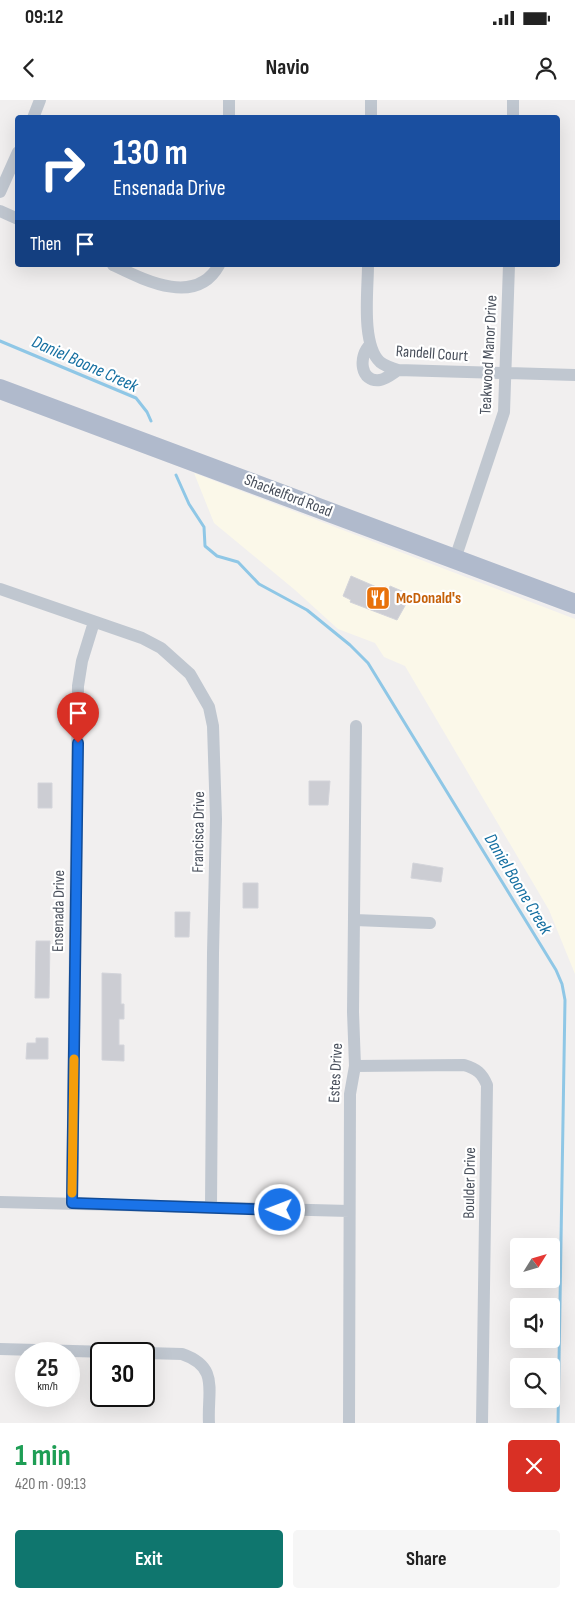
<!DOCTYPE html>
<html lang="en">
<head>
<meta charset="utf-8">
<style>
	body { margin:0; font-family:"Sofia Sans Condensed",sans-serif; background:#f6f6f6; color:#222; height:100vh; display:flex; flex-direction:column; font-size:19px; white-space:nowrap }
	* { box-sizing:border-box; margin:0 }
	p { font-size:16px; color:#767676 }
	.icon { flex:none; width:28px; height:28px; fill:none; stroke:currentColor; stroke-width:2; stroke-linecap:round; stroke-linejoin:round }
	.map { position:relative; height:1323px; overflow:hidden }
	.side { display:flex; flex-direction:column; background:#fff; flex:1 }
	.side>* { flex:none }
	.banner { position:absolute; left:15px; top:15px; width:545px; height:152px; border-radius:5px; box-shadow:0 5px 20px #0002; background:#1a4fa0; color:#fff; overflow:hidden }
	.needle { width:32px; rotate:53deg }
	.fabs { position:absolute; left:510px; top:1138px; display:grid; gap:10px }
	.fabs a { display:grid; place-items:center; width:50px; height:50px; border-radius:5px; background:#fff; box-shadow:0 5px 20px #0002; font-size:25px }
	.speed { position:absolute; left:15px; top:1242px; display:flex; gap:10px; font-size:25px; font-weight:700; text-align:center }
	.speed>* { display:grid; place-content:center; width:65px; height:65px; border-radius:50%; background:#fff; box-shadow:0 5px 20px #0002; line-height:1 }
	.speed small { font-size:12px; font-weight:400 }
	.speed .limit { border:2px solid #111; border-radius:8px; background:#fff; color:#111 }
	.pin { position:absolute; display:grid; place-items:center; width:42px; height:42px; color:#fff; margin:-51px -21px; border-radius:50% 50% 50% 0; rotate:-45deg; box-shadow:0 0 5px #0007 }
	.pin .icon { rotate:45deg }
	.me { position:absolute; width:55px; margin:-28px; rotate:271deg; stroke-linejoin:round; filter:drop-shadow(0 0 4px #0008) }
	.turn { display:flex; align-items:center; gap:18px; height:105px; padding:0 15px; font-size:22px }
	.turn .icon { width:65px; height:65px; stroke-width:2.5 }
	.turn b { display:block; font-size:35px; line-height:42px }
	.then { display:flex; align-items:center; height:48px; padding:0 15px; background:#0003; gap:10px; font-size:19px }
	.round { display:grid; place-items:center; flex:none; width:52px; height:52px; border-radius:5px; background:#f6f6f6 }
	.overview { display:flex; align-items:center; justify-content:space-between; height:85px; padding:0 15px }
	h1 { font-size:30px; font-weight:700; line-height:38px; color:#1e9e55 }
	.button { display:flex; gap:10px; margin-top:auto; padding:10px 15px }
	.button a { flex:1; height:58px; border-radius:5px; background:#0f766e; color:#fff; font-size:20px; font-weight:700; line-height:58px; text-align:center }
	.button a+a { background:#f6f6f6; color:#222 }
	.status { display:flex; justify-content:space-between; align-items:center; height:35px; padding:0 25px; background:#fff; direction:ltr }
	.status svg { height:14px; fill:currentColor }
	header { display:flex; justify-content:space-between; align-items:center; height:65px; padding:0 15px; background:#fff; font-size:22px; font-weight:700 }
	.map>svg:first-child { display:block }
	.commercial { fill:#fbf8e9 }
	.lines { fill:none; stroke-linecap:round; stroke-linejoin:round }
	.stream { stroke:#8fc7e6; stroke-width:3 }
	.building { fill:#cccdd3; stroke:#d3d4da }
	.street { stroke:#c0c7d0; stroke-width:12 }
	.primary { stroke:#b0bacc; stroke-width:20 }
	.route-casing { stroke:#114b97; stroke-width:12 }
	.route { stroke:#1a73e8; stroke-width:9 }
	.slow { stroke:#f59e0b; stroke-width:9 }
	.labels { text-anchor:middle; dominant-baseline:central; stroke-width:4.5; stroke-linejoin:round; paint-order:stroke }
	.street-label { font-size:16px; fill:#484f5b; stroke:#fff }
	.food-label { font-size:16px; font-weight:bold; fill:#c56008; stroke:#fff; text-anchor:start }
	.water-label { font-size:18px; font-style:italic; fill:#156fa1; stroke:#fff }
</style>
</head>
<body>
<div class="status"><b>09:12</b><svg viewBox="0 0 49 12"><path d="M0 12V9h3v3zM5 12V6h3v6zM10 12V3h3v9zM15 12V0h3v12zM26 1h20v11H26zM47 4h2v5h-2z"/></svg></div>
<header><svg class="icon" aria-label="back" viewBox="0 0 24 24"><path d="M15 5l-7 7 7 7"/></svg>Navio<svg class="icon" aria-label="person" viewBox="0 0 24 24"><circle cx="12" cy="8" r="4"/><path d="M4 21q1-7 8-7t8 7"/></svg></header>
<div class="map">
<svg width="575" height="1323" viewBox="0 0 575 1323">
	<rect width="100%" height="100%" fill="#f1efef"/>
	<!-- commercial -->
	<path class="commercial" d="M194 373 575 519V874L549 810 405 566 384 557 375 543 338 529 295 490 214 423Z"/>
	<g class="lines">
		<!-- stream -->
		<path class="stream" d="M0 241 136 298 147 312 151 321
			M176 375 189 404 204 427 205 446 217 456 238 462 259 484 307 510 350 545 368 563 556 870 562 884 565 900 558 1323"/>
	</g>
	<!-- building -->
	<path class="building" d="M351 476 388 492 390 486 411 495 397 520 350 502 351 500 343 496Z
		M309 681H330L328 705H309Z
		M38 683H52V708H38Z
		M413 763 443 768 441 782 411 778Z
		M243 783H258V808H243Z
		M175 812H190L189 837H175Z
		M36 841H50L49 898H35Z
		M102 873 121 874V904H124V919H119V945H124V961L102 960Z
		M36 938H48V959H26L27 943H36Z"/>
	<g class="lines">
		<!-- street -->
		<path class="street" d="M33 18 40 0
			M229 18V0
			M371 18V0
			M513 18V0
			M0 92 18 52
			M0 111 18 119
			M113 165C144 180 196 207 219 165
			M368 165C368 190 361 244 380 262 385 266 391 268 398 270L575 275
			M370 245C358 256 360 283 380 280 386 279 392 274 398 270
			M455 459 504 312 509 165
			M0 489 142 538 161 548 190 574 209 607 213 626 216 719 213 853 211 1106
			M355 820 430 823
			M355 966 464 965C477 969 482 973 487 985L482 1323
			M0 1102 349 1111
			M72 1103 78 586 82 561 94 522
			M0 1249 182 1254C220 1267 207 1291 209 1323
			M349 1323 350 994 355 966 353 912 356 626"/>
		<!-- primary -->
		<path class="primary" d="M0 289 575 504"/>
	</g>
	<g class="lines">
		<defs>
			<path id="route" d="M78 643 72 1103 280 1110"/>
		</defs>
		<!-- route casing -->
		<use href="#route" class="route-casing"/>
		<!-- route -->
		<use href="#route" class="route"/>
		<!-- slow -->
		<path class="slow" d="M72 1093 74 959"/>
	</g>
	<!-- icons -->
	<defs>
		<symbol id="restaurant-square" viewBox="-11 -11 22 22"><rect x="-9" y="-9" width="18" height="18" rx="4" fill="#e8710a" stroke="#fff"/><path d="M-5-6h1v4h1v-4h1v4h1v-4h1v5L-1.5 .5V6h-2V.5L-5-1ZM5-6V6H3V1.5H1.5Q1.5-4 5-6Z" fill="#fff"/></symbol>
	</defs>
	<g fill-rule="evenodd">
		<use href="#restaurant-square" x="364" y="484" width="28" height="28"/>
	</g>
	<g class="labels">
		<!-- street labels -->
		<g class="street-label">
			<text transform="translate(432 254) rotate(4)">Randell Court</text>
			<text transform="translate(489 255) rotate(-87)">Teakwood Manor Drive</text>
			<text transform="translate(288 396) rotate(21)">Shackelford Road</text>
			<text transform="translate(199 732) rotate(-89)">Francisca Drive</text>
			<text transform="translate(59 811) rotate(-89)">Ensenada Drive</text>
			<text transform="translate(336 973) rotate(-87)">Estes Drive</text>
			<text transform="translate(470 1083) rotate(-89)">Boulder Drive</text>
		</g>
		<!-- food labels -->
		<g class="food-label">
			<text x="396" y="498">McDonald's</text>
		</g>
		<!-- water labels -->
		<g class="water-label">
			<text transform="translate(85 264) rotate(24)">Daniel Boone Creek</text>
			<text transform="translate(518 784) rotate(59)">Daniel Boone Creek</text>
		</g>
	</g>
</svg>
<div class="fabs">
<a><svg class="needle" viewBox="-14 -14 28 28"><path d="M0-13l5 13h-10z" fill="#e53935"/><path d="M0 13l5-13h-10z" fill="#767676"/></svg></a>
<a><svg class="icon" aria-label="sound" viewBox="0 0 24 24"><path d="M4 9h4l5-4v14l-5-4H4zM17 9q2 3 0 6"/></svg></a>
<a><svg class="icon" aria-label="search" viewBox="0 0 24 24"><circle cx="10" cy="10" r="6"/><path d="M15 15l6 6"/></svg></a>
</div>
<div class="speed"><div>25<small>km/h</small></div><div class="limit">30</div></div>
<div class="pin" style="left:78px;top:643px;background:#d93025"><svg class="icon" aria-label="arrive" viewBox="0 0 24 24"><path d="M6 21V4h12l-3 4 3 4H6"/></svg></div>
<svg class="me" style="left:280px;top:1110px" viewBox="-20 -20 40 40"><circle r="17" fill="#1a73e8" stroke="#fff" stroke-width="3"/><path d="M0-11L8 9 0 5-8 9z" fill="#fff"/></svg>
<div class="banner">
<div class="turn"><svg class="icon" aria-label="right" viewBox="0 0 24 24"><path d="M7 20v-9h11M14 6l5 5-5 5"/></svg><div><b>130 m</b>Ensenada Drive</div></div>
<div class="then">Then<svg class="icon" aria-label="arrive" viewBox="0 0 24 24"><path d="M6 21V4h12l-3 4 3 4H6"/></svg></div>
</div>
</div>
<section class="side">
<div class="overview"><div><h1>1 min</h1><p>420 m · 09:13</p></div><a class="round" style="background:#d93025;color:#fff"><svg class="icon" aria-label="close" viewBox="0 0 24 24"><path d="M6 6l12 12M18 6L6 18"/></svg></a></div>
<div class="button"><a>Exit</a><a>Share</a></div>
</section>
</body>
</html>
